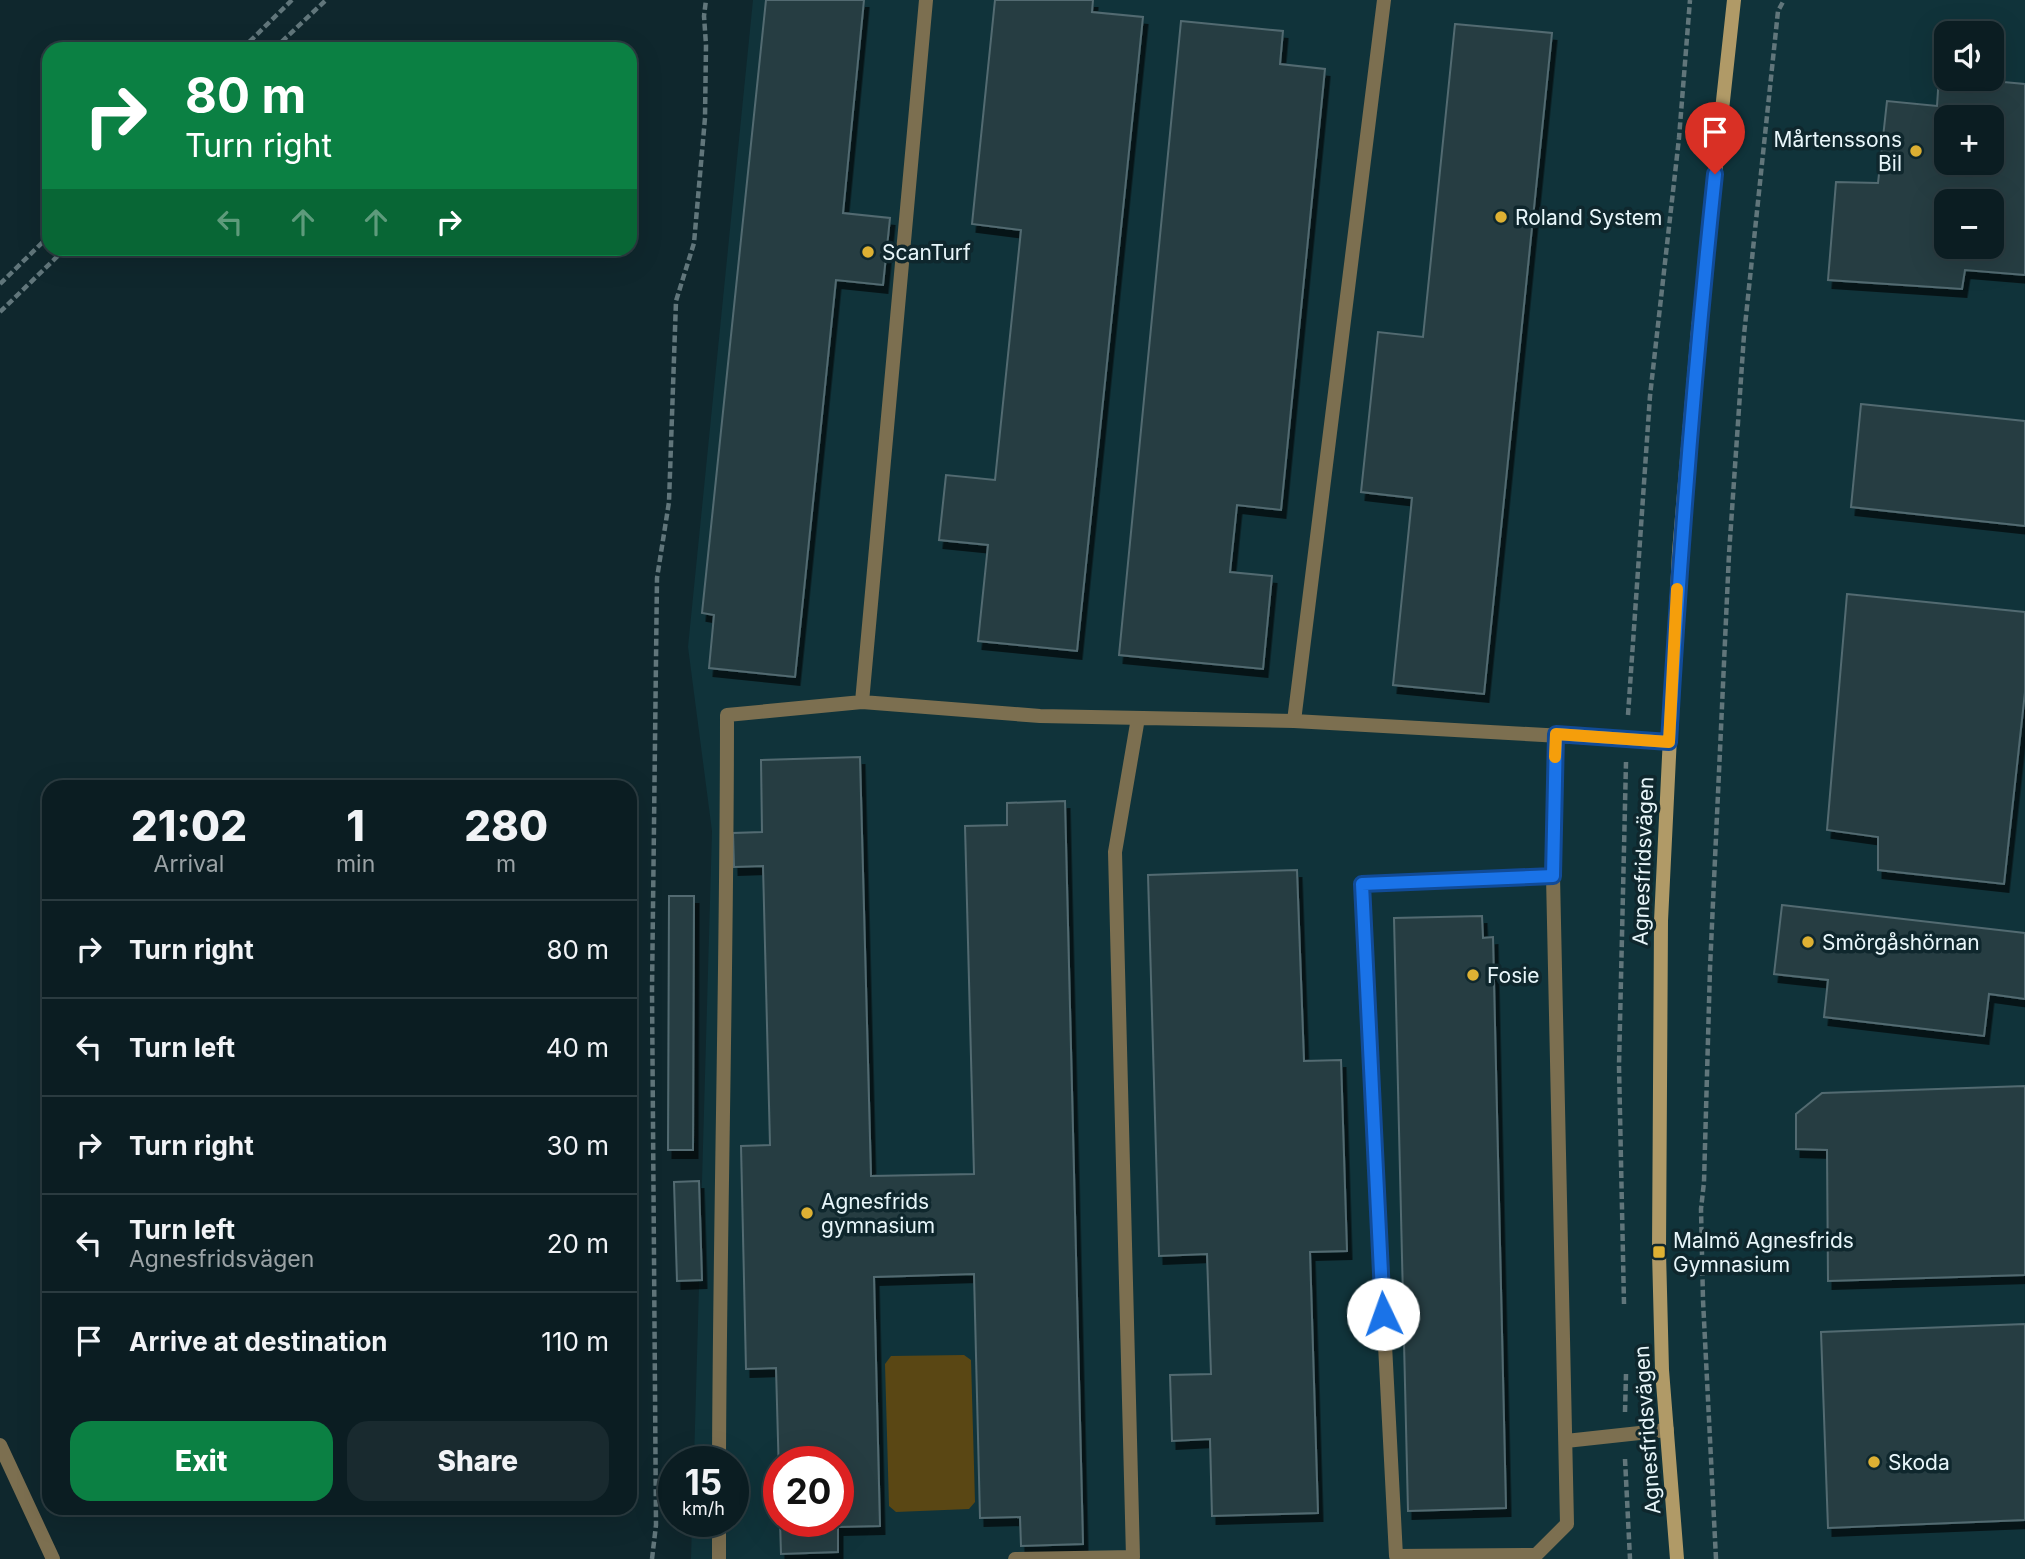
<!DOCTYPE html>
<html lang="en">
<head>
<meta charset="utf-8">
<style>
	body { margin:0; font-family:Inter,sans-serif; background:#192a2f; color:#f1f3f6; height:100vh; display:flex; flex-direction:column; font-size:26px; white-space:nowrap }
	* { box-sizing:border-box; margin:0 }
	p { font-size:23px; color:#9aa2a5 }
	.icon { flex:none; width:38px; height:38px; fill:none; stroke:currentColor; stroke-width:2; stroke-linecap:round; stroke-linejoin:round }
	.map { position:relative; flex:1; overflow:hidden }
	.sheet { position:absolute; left:42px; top:780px; width:595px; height:735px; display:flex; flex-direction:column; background:#0b1d22; border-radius:21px; box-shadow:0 7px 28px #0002,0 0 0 2px #2b3b40 }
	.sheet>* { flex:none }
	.banner { position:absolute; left:42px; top:42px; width:595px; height:214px; border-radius:21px; box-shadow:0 7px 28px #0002,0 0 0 2px #2b3b40; background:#0b8043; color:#fff; overflow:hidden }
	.fabs { position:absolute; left:1934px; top:21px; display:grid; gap:14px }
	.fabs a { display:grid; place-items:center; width:70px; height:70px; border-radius:14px; background:#0b1d22; box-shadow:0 7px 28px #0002,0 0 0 2px #2b3b40; font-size:35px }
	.speed { position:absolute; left:658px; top:1446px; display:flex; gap:14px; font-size:35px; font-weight:700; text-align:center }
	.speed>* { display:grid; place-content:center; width:91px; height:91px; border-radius:50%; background:#0b1d22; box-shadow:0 7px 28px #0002,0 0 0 2px #2b3b40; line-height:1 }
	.speed small { font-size:18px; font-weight:400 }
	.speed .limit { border:10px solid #d22; background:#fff; color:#111 }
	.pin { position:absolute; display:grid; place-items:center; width:60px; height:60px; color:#fff; margin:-72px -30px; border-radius:50% 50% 50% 0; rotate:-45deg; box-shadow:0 0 7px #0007 }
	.pin .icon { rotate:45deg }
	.me { position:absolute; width:77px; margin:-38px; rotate:357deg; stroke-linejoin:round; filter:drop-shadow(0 0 5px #0008) }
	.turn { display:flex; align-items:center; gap:24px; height:147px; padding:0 28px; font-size:32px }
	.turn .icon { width:91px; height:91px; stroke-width:2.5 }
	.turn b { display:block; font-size:49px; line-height:60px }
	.lanes { display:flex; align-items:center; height:66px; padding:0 28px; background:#0003; justify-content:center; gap:35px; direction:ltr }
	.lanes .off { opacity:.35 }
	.eta { display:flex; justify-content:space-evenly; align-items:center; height:119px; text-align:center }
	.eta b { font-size:42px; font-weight:800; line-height:49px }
	.cta { display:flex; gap:14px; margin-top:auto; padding:14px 28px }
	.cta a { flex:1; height:80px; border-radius:21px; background:#0b8043; color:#fff; font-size:28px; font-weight:800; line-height:80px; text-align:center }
	.cta a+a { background:#192a2f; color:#f1f3f6 }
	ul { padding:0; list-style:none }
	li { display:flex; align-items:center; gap:21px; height:98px; padding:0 28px; border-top:2px solid #2b3b40 }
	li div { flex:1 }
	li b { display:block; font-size:26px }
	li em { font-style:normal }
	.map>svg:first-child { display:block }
	.built { fill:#10333a; fill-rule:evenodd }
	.green { fill:#5a4714 }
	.building { fill:#263e43; stroke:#526b71; stroke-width:2; fill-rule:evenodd; filter:url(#shadow) }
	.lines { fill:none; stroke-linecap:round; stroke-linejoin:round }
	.path { stroke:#61767b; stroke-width:4.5; stroke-dasharray:7 3.5; stroke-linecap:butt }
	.service { stroke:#7c6f50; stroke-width:14 }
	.secondary { stroke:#b09a67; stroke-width:14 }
	.route-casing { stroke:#114b97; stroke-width:18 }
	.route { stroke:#1a73e8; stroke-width:12 }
	.slow { stroke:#f59e0b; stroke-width:12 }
	.poi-dot { fill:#deb133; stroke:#0f272d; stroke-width:2.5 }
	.labels { text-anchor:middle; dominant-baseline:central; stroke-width:7; stroke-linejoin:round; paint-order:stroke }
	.poi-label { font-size:21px; fill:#e8f6fa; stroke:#0f272d; text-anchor:start }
	.street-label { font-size:21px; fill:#e8f6fa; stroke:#0f272d }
</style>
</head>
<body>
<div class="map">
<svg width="2025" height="1559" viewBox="0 0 2025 1559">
	<defs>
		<filter id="shadow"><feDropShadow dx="4.5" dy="8" stdDeviation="0" flood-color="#0009"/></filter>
	</defs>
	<rect width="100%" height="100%" fill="#0f272d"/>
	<!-- built -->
	<path class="built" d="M753 0H2025V1559H691L692 1521H733V1461H694L712 831 688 647ZM1946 33H1992V79H1946ZM1946 117H1992V163H1946ZM1946 201H1992V247H1946ZM779 1461H838V1521H779Z"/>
	<!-- green -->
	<path class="green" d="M964 1355 971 1360 975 1502 969 1509 896 1512 889 1506 885 1364 891 1356Z"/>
	<!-- building -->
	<path class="building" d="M766 0H864L843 213 890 218 883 285 836 280 795 677 709 668 714 615 702 613Z
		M995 0H1093L1092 12 1143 17 1077 651 978 641 988 545 939 540 946 475 995 480 1021 230 972 224Z
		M1181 21 1283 31 1280 64 1325 69 1281 510 1237 505 1230 572 1272 576 1263 669 1119 655Z
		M1455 24 1552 33 1484 694 1393 685 1412 498 1361 492 1378 332 1423 337Z
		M1939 76 2025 84V275L1965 270 1962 289 1828 280 1836 182 1878 183 1887 101 1937 106ZM1946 117H1992V163H1946ZM1946 201H1992V247H1946Z
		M1861 404 2025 421V526L1851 507Z
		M1847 594 2025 612V692L2004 884 1878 870V837L1827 830Z
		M860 757 871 1176 974 1174 965 826 1007 825V803L1065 801 1083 1544 1021 1546 1020 1517 980 1518 974 1274 874 1277 880 1526 838 1527V1552L781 1554 780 1521H838V1461H779V1476L776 1368 746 1369 741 1146 770 1145 763 866 734 867 733 833 762 832 761 760Z
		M1297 870 1304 1061 1341 1060 1347 1251 1310 1252 1318 1513 1212 1516 1210 1439 1172 1441 1170 1375 1211 1374 1207 1254 1159 1256 1148 875Z
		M669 896H694L693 1150H668Z
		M1782 905 2025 933V999L1989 994 1984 1036 1824 1017 1828 980 1774 974Z
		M1482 916 1483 938 1493 937 1506 1508 1408 1511 1394 918Z
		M2025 1086V1275L1828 1281 1827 1150 1796 1149V1114L1822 1093Z
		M699 1181 702 1280 677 1281 674 1182Z
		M2025 1324V1520L1828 1528 1821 1332Z"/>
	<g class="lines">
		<!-- path -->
		<path class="path" d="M242 49 292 0
			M274 49 326 0
			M0 284 49 236
			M0 312 66 248
			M1628 715 1650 396 1679 138 1690 0
			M1624 1304 1619 1066 1626 762
			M1625 1412 1626 1374
			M1625 1459 1630 1559
			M652 1559 656 1525 652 990 657 578 669 502 676 301 694 243 705 118 706 45 704 16 706 0
			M1716 1559 1703 1300 1701 1209 1704 1182 1710 968 1729 554 1744 335 1778 11 1784 0"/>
		<!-- service -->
		<path class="service" d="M926 0 862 702 1040 716 1294 721 1669 742
			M1294 721 1384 0
			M1553 876 1361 884 1396 1556 1536 1555 1567 1524 1553 876 1556 734
			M1566 1441 1667 1430
			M0 1445 53 1559
			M719 1461C720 1212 727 964 727 715L862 702
			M719 1559V1521
			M1015 1559 1133 1557 1115 852 1138 718"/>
		<!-- secondary -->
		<path class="secondary" d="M1677 1559 1662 1370 1659 1252 1661 921 1679 552 1698 330 1734 0"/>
	</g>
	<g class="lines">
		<defs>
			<path id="route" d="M1383 1314 1362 884 1553 876 1556 734 1669 742C1680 552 1695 363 1715 174"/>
		</defs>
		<!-- route casing -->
		<use href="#route" class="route-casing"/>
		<!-- route -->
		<use href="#route" class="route"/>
		<!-- slow -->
		<path class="slow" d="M1555 757 1556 734 1669 742 1677 589"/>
	</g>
	<!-- markers -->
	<g class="poi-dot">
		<circle cx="1916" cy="151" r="7"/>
		<circle cx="1501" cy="217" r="7"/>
		<circle cx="868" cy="252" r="7"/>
		<circle cx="1808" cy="942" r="7"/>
		<circle cx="1473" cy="975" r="7"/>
		<circle cx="807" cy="1213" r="7"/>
		<rect x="1652" y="1245" width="14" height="14" rx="3.5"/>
		<circle cx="1874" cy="1462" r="7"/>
	</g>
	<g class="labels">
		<!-- poi labels -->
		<g class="poi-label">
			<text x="1902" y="139" text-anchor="end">Mårtenssons<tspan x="1902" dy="24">Bil</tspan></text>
			<text x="1515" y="217">Roland System</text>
			<text x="882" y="252">ScanTurf</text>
			<text x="1822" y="942">Smörgåshörnan</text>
			<text x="1487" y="975">Fosie</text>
			<text x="821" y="1201">Agnesfrids<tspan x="821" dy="24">gymnasium</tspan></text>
			<text x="1673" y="1240">Malmö Agnesfrids<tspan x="1673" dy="24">Gymnasium</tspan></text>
			<text x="1888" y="1462">Skoda</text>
		</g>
		<!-- street labels -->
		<g class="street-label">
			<text transform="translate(1643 861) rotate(-88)">Agnesfridsvägen</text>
			<text transform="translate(1647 1430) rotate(-94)">Agnesfridsvägen</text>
		</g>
	</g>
</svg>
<div class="fabs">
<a><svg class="icon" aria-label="sound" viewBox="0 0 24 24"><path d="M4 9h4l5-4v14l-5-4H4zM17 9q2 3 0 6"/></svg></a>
<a>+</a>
<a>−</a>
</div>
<div class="speed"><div>15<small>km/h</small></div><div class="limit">20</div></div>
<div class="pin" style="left:1715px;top:174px;background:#d93025"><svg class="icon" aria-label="arrive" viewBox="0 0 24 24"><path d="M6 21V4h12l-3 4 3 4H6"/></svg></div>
<svg class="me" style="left:1383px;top:1314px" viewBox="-20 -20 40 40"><circle r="19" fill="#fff"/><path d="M0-13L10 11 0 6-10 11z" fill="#1a73e8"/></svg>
<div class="banner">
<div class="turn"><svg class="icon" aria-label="right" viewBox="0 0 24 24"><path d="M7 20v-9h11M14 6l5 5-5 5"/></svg><div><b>80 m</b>Turn right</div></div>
<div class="lanes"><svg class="icon off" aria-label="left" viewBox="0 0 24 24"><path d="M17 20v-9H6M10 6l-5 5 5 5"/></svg><svg class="icon off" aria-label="ahead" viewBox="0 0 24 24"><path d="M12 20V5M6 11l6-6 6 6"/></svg><svg class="icon off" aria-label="ahead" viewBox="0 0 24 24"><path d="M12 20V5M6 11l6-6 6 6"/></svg><svg class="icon" aria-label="right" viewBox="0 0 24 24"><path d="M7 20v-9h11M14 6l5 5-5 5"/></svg></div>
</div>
<section class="sheet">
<div class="eta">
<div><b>21:02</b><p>Arrival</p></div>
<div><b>1</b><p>min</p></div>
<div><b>280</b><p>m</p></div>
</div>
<ul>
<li><svg class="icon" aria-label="right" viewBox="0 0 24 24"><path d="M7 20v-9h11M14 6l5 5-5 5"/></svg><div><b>Turn right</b></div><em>80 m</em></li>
<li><svg class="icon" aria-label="left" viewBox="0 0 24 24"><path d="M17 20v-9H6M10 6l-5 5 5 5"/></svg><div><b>Turn left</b></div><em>40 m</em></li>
<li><svg class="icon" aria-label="right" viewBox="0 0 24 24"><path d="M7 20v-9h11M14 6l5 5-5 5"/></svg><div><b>Turn right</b></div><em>30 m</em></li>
<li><svg class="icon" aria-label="left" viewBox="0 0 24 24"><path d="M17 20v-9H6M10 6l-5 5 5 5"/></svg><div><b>Turn left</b><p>Agnesfridsvägen</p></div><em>20 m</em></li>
<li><svg class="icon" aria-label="arrive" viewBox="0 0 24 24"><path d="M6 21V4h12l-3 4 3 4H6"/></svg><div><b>Arrive at destination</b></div><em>110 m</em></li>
</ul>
<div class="cta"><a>Exit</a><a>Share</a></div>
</section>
</div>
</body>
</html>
